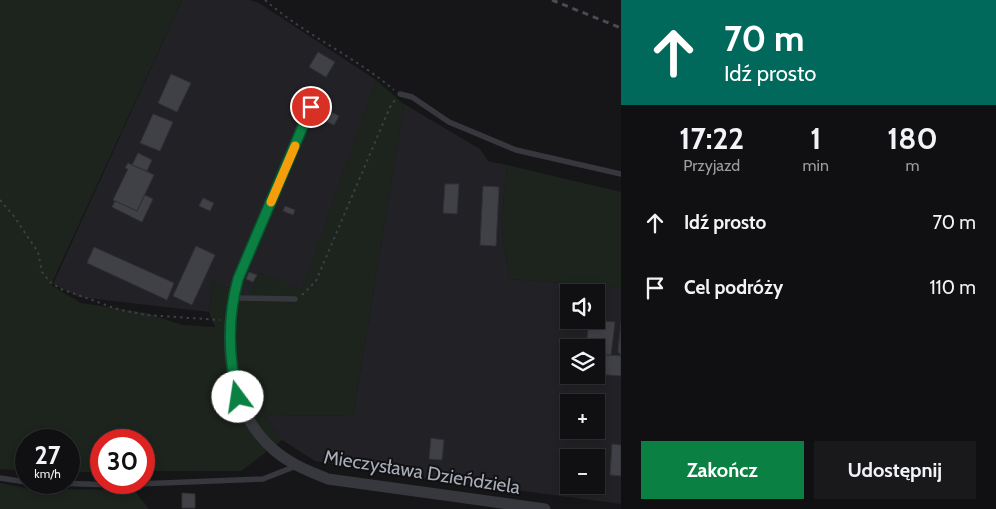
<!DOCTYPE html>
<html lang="pl">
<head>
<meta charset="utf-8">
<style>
	body { margin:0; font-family:Cabin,sans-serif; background:#19191c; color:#f1f3f6; height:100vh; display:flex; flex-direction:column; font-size:19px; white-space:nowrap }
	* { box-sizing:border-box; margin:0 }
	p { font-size:16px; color:#9c9da0 }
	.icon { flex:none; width:28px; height:28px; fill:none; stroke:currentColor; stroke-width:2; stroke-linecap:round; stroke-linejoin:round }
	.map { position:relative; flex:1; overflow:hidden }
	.side { display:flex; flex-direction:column; background:#101013; width:375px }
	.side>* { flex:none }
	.banner { background:#00695c; color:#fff; overflow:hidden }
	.controls { position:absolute; left:560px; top:284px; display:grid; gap:10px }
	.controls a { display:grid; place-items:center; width:45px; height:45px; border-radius:0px; background:#101013; box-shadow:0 2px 8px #0003,0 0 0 1px #303033; font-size:25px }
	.speed { position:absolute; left:15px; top:429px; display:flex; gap:10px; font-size:25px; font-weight:700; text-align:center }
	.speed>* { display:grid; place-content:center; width:65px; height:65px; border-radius:50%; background:#101013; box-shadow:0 2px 8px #0003,0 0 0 1px #303033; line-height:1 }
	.speed small { font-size:12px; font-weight:400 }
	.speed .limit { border:8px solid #d22; background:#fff; color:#111 }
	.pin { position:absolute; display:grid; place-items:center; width:42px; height:42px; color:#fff; margin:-21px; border:2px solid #fff; border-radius:50%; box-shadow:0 1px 5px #0007 }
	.me { position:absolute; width:55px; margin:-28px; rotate:346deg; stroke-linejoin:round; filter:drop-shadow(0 0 4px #0008) }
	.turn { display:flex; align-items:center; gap:18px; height:105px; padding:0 20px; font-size:22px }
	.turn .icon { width:65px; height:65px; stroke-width:2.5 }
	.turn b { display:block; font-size:35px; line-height:42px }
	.eta { display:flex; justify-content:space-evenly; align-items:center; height:85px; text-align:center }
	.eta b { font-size:30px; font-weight:700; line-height:35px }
	.primary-button { display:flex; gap:10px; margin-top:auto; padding:10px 20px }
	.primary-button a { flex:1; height:58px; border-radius:0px; background:#0b8043; color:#fff; font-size:20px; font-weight:700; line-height:58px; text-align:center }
	.primary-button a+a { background:#19191c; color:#f1f3f6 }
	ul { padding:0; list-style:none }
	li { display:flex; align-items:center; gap:15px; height:65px; padding:0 20px }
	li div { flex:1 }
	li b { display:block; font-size:19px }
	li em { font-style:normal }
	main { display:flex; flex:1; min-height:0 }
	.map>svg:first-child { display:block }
	.built { fill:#222226; fill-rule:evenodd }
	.green { fill:#1c241d }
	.building { fill:#404146; stroke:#303035 }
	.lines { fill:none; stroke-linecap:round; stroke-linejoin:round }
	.path { stroke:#3d3f45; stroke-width:2; stroke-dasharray:2.5 4; stroke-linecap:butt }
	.service { stroke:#37383e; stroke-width:5.5 }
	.minor { stroke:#37383e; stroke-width:11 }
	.rail { stroke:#4a4c53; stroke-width:3; stroke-dasharray:6 5; stroke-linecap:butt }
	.route-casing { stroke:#07532c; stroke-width:12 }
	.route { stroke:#0b8043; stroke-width:9 }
	.slow { stroke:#f59e0b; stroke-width:9 }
	.labels { text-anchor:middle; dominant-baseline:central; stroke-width:4; stroke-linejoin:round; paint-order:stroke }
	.street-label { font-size:19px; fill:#a7adb9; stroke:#111114 }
</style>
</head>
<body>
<main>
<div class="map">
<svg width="621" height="509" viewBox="0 0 621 509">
	<rect width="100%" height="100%" fill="#161619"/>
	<!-- built -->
	<path class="built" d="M182 0H249L259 3 376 80 302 290 260 273 249 297 212 281 209 312 79 297 53 284Z
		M404 104 480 149 488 161 507 165 501 224 509 279 621 287V504L386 473 315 461 282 440 264 415 353 416ZM569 292H596V320H569ZM569 348H596V375H569ZM569 402H596V430H569ZM569 458H596V485H569Z"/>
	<!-- green -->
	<path class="green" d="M0 0H182L51 285 81 303 147 313 182 325 215 327 209 312 212 281 249 296 260 273 302 289 376 80 404 104 353 416 264 415 282 440 241 471H144V440H101V472H69V440H26V471L0 469Z
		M507 165 621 192V287L509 279 501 224Z
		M0 483 32 489 134 490 149 509H0Z"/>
	<!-- building -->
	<path class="building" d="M318 52 335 62 326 77 309 67Z
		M171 74 191 83 177 112 158 103Z
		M329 111 339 116 334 125 325 121Z
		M153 114 173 122 160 151 140 143Z
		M138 153 152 160 147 171 132 165Z
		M128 163 154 175 137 211 113 200 128 169 125 168Z
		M445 184H459L457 214 443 213Z
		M483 186 499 187 496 246 480 245Z
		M145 195 153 199 142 222 112 207 115 201 137 211Z
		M203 198 214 203 210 211 199 206Z
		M285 206 295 210 293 215 283 211Z
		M196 246 215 255 192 305 173 296Z
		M94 247 174 283 167 300 87 263Z
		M249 272 257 275 253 282 246 279Z
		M589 320 615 322 611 355 596 354V348H586Z
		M621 323V356L618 351Z
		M596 354 621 356V376L596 374Z
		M431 438 444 440 442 460 429 459Z
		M612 444 621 445V476L610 475Z
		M182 493 195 494V508H182Z"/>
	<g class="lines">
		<!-- path -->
		<path class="path" d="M265 0C305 35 354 56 394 90
			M0 200 13 215 38 252 42 272 50 282 61 289 120 310 147 315 220 320
			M302 295 316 281 390 107 395 100"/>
		<!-- service -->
		<path class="service" d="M400 94 412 97 449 122 516 150 621 174
			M238 279 311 107
			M233 298 295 299
			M0 478 26 482
			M28 482 113 485 263 479 296 466"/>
		<!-- minor -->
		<path class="minor" d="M238 279C222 336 226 408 274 450 290 464 309 471 328 479L545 509"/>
		<!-- rail -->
		<path class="rail" d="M552 0 621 28"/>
	</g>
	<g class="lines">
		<defs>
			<path id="route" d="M238 397C228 357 227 319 238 279L311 107"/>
		</defs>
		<!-- route casing -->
		<use href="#route" class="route-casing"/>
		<!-- route -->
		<use href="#route" class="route"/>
		<!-- slow -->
		<path class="slow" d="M271 202 295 146"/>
	</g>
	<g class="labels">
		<!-- street labels -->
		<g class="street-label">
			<text transform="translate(422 472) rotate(9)">Mieczysława Dzieńdziela</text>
		</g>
	</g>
</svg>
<div class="controls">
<a><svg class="icon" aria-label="sound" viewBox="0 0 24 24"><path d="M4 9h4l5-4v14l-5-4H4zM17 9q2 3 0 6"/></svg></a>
<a><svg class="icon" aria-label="layers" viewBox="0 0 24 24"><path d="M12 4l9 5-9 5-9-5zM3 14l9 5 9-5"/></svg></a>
<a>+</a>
<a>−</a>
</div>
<div class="speed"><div>27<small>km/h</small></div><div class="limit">30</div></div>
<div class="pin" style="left:311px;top:107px;background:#d93025"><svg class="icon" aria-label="arrive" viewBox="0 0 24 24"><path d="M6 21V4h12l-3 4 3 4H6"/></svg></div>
<svg class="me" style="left:238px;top:397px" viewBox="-20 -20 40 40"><circle r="19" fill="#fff"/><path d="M0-13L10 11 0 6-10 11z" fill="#0b8043"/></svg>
</div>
<section class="side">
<div class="banner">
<div class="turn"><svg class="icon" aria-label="ahead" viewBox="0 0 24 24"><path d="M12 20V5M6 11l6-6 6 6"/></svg><div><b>70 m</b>Idź prosto</div></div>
</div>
<div class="eta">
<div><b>17:22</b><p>Przyjazd</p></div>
<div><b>1</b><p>min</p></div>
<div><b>180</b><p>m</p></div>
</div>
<ul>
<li><svg class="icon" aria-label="ahead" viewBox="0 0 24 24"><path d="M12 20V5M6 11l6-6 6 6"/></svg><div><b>Idź prosto</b></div><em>70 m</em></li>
<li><svg class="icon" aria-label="arrive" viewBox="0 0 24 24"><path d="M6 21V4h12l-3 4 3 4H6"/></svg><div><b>Cel podróży</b></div><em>110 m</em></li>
</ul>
<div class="primary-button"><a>Zakończ</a><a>Udostępnij</a></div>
</section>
</main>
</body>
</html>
